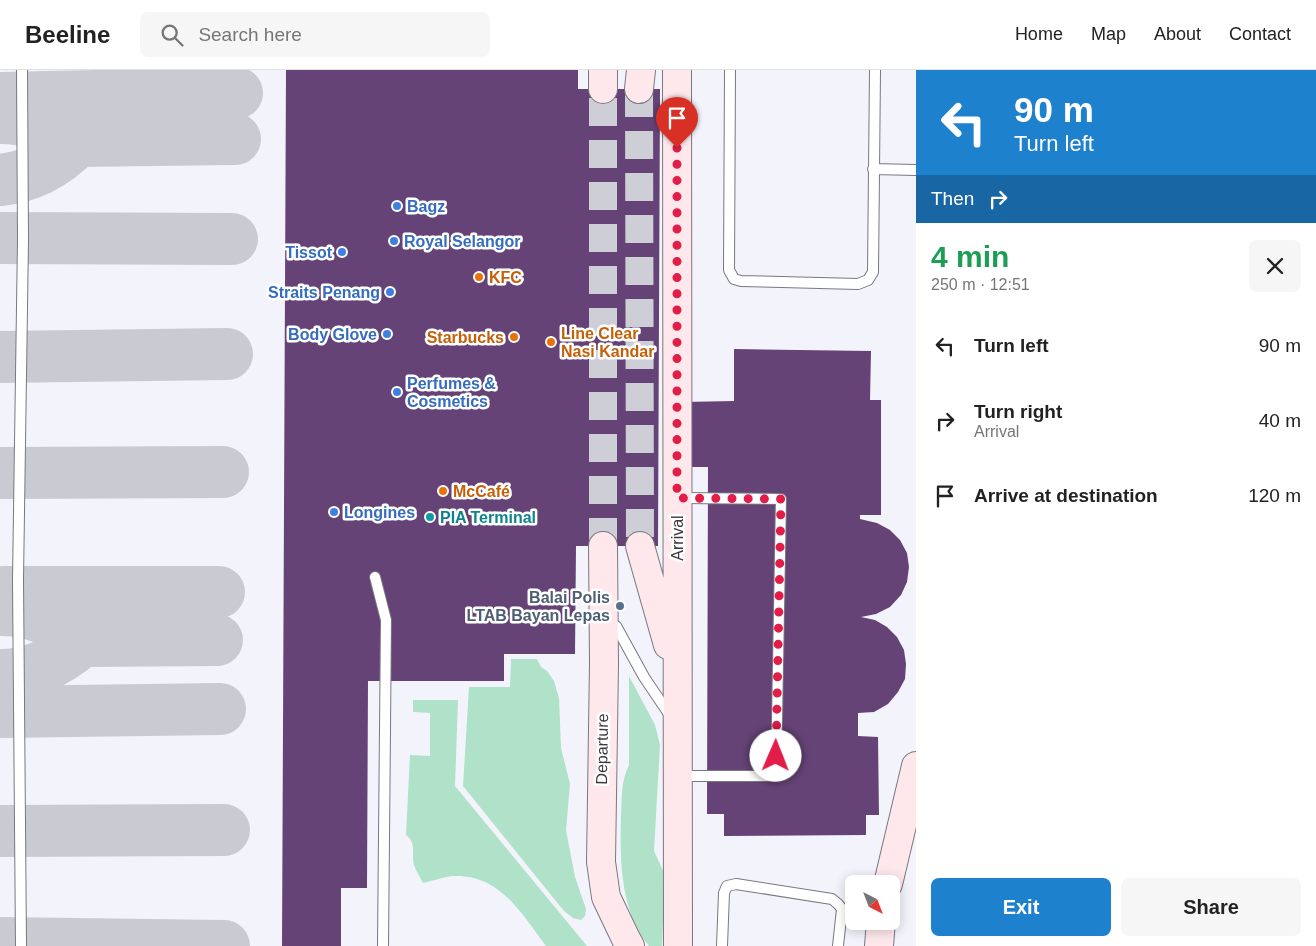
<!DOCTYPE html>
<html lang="en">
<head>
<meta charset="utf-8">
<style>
	body { margin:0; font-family:Arial,sans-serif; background:#f6f6f6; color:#222; height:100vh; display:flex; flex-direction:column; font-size:19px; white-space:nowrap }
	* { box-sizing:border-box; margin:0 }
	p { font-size:16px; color:#767676 }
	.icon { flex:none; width:28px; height:28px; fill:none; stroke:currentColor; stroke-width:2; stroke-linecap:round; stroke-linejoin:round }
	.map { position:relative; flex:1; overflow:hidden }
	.sheet { display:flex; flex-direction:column; background:#fff; width:400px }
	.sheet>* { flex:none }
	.guide { background:#1e81cd; color:#fff; overflow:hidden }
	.needle { width:32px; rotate:138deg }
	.tools { position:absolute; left:845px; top:805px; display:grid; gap:10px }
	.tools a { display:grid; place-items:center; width:55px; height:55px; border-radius:8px; background:#fff; box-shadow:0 2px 12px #0003; font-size:25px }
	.pin { position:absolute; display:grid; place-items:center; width:42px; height:42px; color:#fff; margin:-51px -21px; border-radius:50% 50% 50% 0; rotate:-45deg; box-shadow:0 0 5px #0007 }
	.pin .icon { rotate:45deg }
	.me { position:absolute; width:55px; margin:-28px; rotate:1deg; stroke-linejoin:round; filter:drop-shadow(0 0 4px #0008) }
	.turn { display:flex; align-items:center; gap:18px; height:105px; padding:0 15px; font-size:22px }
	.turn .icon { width:65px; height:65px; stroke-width:2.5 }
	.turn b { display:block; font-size:35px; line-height:42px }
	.then { display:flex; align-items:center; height:48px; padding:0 15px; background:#0003; gap:10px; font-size:19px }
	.round { display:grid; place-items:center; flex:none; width:52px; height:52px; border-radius:8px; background:#f6f6f6 }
	.summary { display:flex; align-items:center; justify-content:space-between; height:85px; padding:0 15px }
	h1 { font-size:30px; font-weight:700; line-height:38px; color:#1e9e55 }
	.action { display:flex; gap:10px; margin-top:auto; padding:10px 15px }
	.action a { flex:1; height:58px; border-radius:8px; background:#1e81cd; color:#fff; font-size:20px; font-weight:700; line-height:58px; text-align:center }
	.action a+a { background:#f6f6f6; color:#222 }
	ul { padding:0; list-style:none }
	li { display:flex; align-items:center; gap:15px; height:75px; padding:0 15px }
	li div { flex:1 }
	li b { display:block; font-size:19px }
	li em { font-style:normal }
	header { display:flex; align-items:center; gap:30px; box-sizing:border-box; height:70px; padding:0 25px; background:#fff; border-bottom:1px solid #e0e0e0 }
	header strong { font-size:24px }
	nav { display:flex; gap:28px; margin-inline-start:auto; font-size:18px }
	.search { width:350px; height:45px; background:#f6f6f6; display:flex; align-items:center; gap:12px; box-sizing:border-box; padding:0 18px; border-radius:8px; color:#767676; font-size:19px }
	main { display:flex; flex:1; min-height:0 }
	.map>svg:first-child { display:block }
	.green { fill:#afe2c8 }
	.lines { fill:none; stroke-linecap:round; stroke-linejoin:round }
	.taxiway { stroke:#cacad2; stroke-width:52 }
	.building { fill:#654376 }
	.secondary-tunnel { stroke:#ceced6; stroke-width:28; stroke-dasharray:28 14; stroke-linecap:butt }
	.lane-casing { stroke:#787880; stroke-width:12 }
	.secondary-casing { stroke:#787880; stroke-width:30 }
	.lane { stroke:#fff; stroke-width:10 }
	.secondary { stroke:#ffe8ec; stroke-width:28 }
	.route { stroke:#e11d48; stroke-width:9; stroke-dasharray:0 16.2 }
	.shop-dot { fill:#3f7fe0; stroke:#fff; stroke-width:2 }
	.food-dot { fill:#e8710a; stroke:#fff; stroke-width:2 }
	.culture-dot { fill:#0f9aa8; stroke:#fff; stroke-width:2 }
	.service-dot { fill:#5c6f8a; stroke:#fff; stroke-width:2 }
	.labels { text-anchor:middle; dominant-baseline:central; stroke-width:5; stroke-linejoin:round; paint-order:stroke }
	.shop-label { font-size:16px; font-weight:bold; fill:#366cbe; stroke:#fff; text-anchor:start }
	.food-label { font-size:16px; font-weight:bold; fill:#c56008; stroke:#fff; text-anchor:start }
	.culture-label { font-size:16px; font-weight:bold; fill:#0d838f; stroke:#fff; text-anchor:start }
	.street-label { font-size:16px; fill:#3b3b3f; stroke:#fff }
	.service-label { font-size:16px; font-weight:bold; fill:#4e5e75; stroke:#fff; text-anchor:end }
</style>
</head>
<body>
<header>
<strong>Beeline</strong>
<div class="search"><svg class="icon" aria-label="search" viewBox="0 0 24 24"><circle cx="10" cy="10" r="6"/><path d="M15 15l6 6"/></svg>Search here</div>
<nav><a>Home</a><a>Map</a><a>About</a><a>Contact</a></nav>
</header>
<main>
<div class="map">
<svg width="916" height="876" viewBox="0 0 916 876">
	<rect width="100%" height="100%" fill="#f3f3fc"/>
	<!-- green -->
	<path class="green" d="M511 589H537L541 597 547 601 554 611 559 628 561 678 570 714 566 760 575 807 586 839 585 846 581 850 573 848 564 841 463 716 469 617H510Z
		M629 606 655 655 660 675 654 781 665 805 662 876H649C619 839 620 788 621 744 622 727 621 711 629 695Z
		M413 630H458L455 716 587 876H546C521 843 500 804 453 806 443 807 432 811 423 813 420 807 416 801 414 795 411 783 417 773 406 765L410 685 430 686V643L413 642Z"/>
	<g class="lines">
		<!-- taxiway -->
		<path class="taxiway" d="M1 28 237 23
			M0 48C29 48 53 56 77 71L235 69
			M0 110C31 107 56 93 77 71
			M0 168 232 169
			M0 287 227 284
			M0 403 223 402
			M3 522H219
			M0 540C31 539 59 553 82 571L217 570
			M0 605C32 605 58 592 82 571
			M0 642 220 639
			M0 761 224 760
			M0 873 224 876"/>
	</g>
	<!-- building -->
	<path class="building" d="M286 0H578V19H660L658 476H576L575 584H504V611H368L367 818H341V876H282Z
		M734 279 871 281 870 330H881V445H860V449L877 453 890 460 900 470 907 483 909 497 907 512 901 525 890 537 876 544 861 547 875 550 887 557 897 567 904 580 906 594 905 609 898 622 888 634 874 642 858 643V666L878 667 879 745H866V765L724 766V744H707L708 397H683V332L734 331Z"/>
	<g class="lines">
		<!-- secondary-tunnel -->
		<path class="secondary-tunnel" d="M639 19 640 476
			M603 476V19"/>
		<defs>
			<path id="lane" d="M730 0 729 200 734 209 741 211 858 214 868 210 873 202 875 0
				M873 99 916 100
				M375 507 386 550 383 876
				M616 556 644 607 671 647
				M678 706H776L781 429 679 428
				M21 876 18 510 23 169 22 0
				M722 876 724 823 727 816 736 814 832 829 838 834 842 839 838 876"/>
			<path id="secondary" d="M603 0V19
				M677 0 678 876
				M639 19 641 0
				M603 476 604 594 601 792 606 827 626 869 630 876
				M640 476 668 575
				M888 814 916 696
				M879 876 881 851"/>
		</defs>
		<!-- lane casing -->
		<use href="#lane" class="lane-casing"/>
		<!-- secondary casing -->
		<use href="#secondary" class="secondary-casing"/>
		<!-- lane -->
		<use href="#lane" class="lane"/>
		<!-- secondary -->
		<use href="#secondary" class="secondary"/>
	</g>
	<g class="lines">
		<!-- route -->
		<path class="route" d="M677 78V428L781 429 776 686"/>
	</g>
	<!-- markers -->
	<g class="shop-dot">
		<circle cx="397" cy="136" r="5"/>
		<circle cx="394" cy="171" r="5"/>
		<circle cx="342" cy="182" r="5"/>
		<circle cx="390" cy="222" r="5"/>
		<circle cx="387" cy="264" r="5"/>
		<circle cx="397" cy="322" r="5"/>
		<circle cx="334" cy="442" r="5"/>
	</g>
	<g class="food-dot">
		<circle cx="479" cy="207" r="5"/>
		<circle cx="514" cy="267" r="5"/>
		<circle cx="551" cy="272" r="5"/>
		<circle cx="443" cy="421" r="5"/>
	</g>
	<circle class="culture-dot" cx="430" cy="447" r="5"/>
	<circle class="service-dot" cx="620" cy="536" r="5"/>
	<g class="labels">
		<!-- shop labels -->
		<g class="shop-label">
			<text x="407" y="136">Bagz</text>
			<text x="404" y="171">Royal Selangor</text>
			<text x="332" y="182" text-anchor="end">Tissot</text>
			<text x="380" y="222" text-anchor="end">Straits Penang</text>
			<text x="377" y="264" text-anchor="end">Body Glove</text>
			<text x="407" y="313">Perfumes &amp;<tspan x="407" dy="18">Cosmetics</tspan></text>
			<text x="344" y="442">Longines</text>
		</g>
		<!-- food labels -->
		<g class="food-label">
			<text x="489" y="207">KFC</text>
			<text x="561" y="263">Line Clear<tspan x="561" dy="18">Nasi Kandar</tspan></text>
			<text x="504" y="267" text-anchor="end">Starbucks</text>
			<text x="453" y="421">McCafé</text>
		</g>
		<!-- culture labels -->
		<g class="culture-label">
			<text x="440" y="447">PIA Terminal</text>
		</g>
		<!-- street labels -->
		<g class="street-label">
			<text transform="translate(677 468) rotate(-90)">Arrival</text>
			<text transform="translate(602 679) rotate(-89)">Departure</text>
		</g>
		<!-- service labels -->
		<g class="service-label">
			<text x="610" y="527">Balai Polis<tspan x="610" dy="18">LTAB Bayan Lepas</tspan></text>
		</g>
	</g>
</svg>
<div class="tools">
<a><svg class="needle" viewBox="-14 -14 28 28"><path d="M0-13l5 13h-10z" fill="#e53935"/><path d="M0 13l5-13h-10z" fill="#767676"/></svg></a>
</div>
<div class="pin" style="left:677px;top:78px;background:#d93025"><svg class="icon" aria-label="arrive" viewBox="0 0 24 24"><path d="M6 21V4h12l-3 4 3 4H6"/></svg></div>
<svg class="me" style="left:776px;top:686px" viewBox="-20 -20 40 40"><circle r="19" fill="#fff"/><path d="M0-13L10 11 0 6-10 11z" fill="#e11d48"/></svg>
</div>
<section class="sheet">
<div class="guide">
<div class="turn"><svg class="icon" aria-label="left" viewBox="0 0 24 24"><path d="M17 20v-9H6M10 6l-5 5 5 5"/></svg><div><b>90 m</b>Turn left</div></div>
<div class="then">Then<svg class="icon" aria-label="right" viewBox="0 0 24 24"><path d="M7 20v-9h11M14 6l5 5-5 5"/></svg></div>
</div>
<div class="summary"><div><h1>4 min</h1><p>250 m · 12:51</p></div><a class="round"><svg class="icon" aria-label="close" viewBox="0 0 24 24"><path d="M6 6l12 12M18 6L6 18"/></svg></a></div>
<ul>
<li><svg class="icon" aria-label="left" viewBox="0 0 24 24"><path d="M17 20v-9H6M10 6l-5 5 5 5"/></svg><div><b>Turn left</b></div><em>90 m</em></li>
<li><svg class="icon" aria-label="right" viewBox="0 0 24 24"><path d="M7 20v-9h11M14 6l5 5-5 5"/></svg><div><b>Turn right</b><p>Arrival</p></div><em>40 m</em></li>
<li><svg class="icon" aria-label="arrive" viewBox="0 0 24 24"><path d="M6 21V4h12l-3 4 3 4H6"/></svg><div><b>Arrive at destination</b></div><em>120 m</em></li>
</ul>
<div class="action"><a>Exit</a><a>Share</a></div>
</section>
</main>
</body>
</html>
